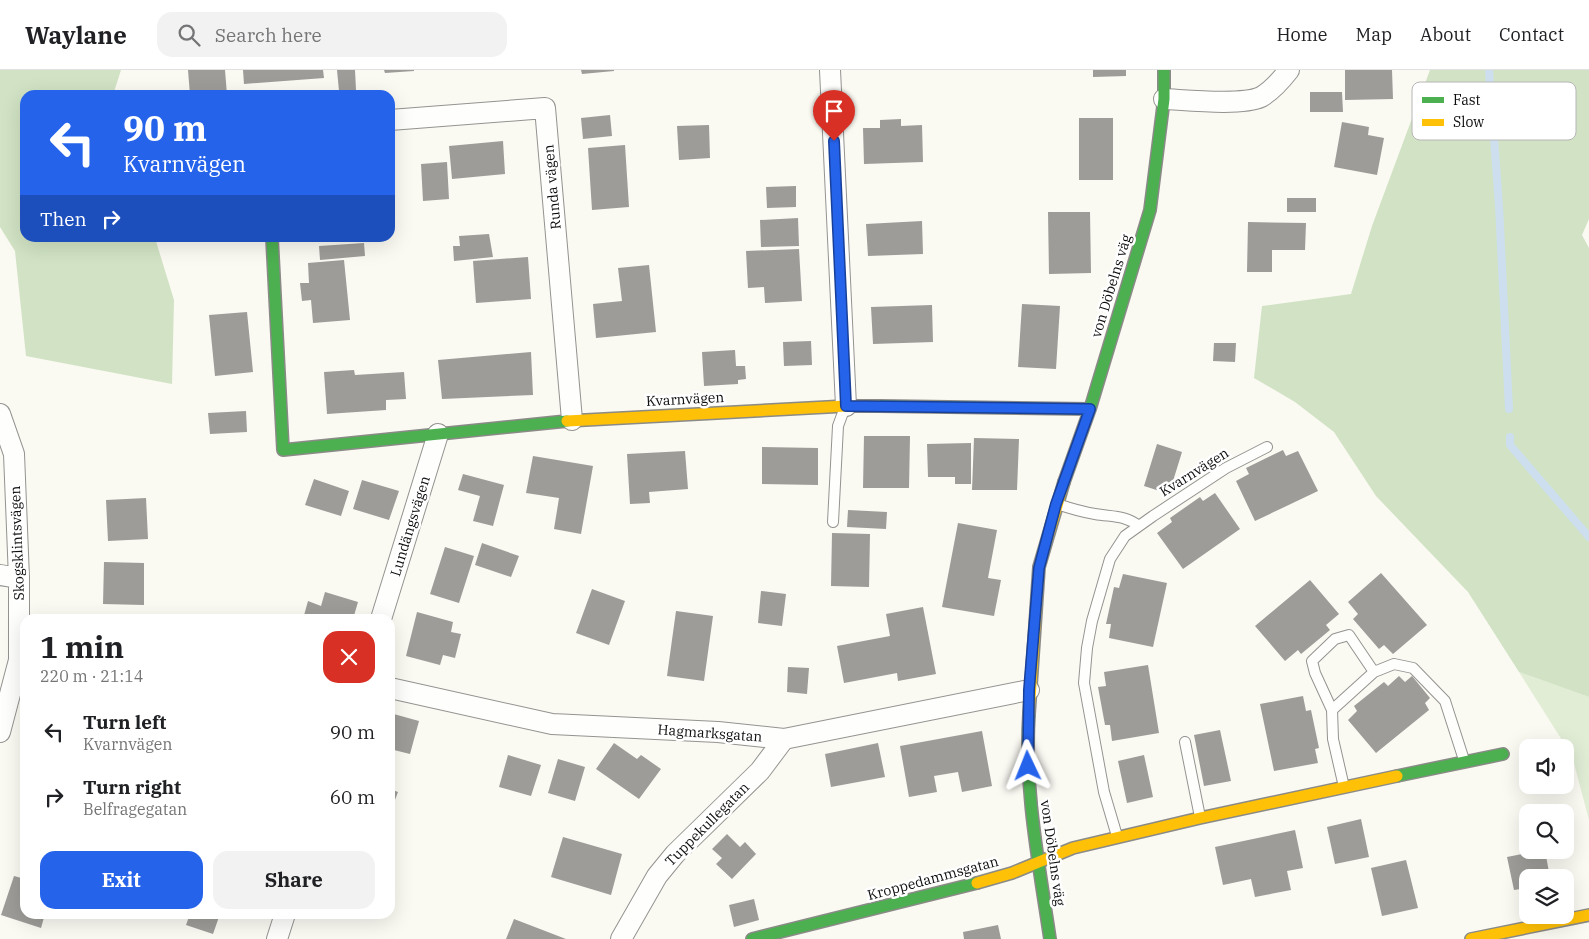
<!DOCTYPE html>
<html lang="en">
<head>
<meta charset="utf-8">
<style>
	body { margin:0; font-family:"IBM Plex Serif",serif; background:#f2f2f2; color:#202124; height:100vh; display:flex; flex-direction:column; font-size:19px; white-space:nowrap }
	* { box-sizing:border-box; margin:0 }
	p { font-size:16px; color:#757577 }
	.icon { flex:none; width:28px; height:28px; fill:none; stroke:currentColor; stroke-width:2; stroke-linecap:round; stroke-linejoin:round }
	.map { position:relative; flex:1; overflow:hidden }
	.side { position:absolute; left:20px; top:544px; width:375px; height:305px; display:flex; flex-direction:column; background:#fff; border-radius:15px; box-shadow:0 5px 20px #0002 }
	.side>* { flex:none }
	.top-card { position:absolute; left:20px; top:20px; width:375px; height:152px; border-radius:15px; box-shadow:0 5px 20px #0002; background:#2563eb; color:#fff; overflow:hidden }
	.controls { position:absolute; left:1519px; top:669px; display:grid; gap:10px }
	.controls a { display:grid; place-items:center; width:55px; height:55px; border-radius:10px; background:#fff; box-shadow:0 5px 20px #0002; font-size:25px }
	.pin { position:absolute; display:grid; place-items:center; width:42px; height:42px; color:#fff; margin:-51px -21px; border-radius:50% 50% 50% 0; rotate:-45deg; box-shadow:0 0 5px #0007 }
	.pin .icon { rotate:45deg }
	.me { position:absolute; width:55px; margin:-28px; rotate:358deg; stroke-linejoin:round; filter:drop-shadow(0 0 4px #0008) }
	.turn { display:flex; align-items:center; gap:18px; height:105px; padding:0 20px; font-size:22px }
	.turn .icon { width:65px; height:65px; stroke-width:2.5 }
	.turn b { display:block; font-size:35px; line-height:42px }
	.then { display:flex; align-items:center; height:48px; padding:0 20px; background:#0003; gap:10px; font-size:19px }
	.round { display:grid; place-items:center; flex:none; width:52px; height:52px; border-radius:15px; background:#f2f2f2 }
	.headline { display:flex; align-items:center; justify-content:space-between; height:85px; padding:0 20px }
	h1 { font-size:30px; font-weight:700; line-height:38px }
	.action { display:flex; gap:10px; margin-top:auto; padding:10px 20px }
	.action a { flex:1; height:58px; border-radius:15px; background:#2563eb; color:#fff; font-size:20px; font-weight:700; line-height:58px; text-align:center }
	.action a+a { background:#f2f2f2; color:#202124 }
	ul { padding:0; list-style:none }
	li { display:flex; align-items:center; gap:15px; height:65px; padding:0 20px }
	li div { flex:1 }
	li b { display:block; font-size:19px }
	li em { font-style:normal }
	header { display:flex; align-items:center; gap:30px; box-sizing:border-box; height:70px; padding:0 25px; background:#fff; border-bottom:1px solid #e0e0e0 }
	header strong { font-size:24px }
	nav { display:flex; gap:28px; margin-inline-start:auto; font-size:18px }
	.search { width:350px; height:45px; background:#f2f2f2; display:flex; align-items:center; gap:12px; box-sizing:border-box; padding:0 18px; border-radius:15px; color:#757577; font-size:19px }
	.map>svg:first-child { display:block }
	.green { fill:#e1edd5 }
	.forest { fill:#d1e3c4 }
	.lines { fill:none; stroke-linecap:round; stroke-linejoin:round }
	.stream { stroke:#cddfef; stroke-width:8 }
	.building { fill:#9d9c98 }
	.lane-casing { stroke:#949390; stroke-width:12 }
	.street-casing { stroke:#949390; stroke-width:22 }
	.fast-casing { stroke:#8a8a87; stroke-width:14 }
	.slow-casing { stroke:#8a8a87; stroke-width:14 }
	.lane { stroke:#fefefd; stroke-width:10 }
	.street { stroke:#fefefd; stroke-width:20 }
	.fast { stroke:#4caf50; stroke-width:11 }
	.slow { stroke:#ffc107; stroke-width:11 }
	.route-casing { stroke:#184099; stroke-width:12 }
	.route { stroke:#2563eb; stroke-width:9 }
	.labels { text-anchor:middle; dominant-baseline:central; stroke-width:5; stroke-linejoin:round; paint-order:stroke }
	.street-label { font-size:14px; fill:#0d0d0d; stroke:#fff }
	.key { fill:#fff; stroke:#b6b6b6; stroke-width:1 }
	.key-label { font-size:14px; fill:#0d0d0d }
</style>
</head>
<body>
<header>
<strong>Waylane</strong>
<div class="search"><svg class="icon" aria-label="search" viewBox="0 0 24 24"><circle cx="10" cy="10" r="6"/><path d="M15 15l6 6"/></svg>Search here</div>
<nav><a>Home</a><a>Map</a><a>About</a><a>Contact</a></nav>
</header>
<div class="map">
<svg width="1589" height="869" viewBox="0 0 1589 869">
	<rect width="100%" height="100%" fill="#faf9f2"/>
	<!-- green -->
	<path class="green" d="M1519 602 1589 627V750L1572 686Z"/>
	<!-- forest -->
	<path class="forest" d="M0 0H121L113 25H25V168H155L174 230 172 314 26 286 15 181 0 157Z
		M1430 0H1589V149L1582 165 1589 178V627L1519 602 1468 522 1376 426 1334 362 1295 332 1254 308 1262 236 1351 224 1372 156Z"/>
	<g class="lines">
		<!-- stream -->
		<path class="stream" d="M1489 0 1499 136 1509 339
			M1510 367V375L1589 467"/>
	</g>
	<!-- building -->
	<path class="building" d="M188 0H225L227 25H190Z
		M243 0H323L324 8 244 14Z
		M337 0H355L356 20 339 21Z
		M384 0H414V1L385 3Z
		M581 0H614V1L582 4Z
		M1093 0H1126V6L1093 7Z
		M1345 0H1392L1393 29 1345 30Z
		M1310 22H1342L1343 42H1310Z
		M610 45 612 66 583 69 581 48Z
		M1079 48H1113V110H1079Z
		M901 49V56L922 55 923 92 864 94 863 58H880V50Z
		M1342 52 1369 57 1368 65 1384 68 1377 105 1334 97Z
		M709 55 710 88 679 90 677 56Z
		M503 71 505 104 452 109 449 76Z
		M625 75 629 137 592 140 588 78Z
		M447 92 449 129 423 131 421 94Z
		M390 113 393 135 390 136Z
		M796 116V137L767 138 766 117Z
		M1287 128H1316V142H1287Z
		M1048 142H1090L1091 203 1049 204Z
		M798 148 799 176 761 177 760 150Z
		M922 151 923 184 868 186 866 154Z
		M1248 152 1306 153 1305 180H1272V202H1247Z
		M489 164 493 187 454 191 453 176H460L459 166Z
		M364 173 365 186 320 190 319 176Z
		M799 179 802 231 765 233 764 217 748 218 746 181Z
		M528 187 531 229 476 233 473 191Z
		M344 190 350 250 313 253 311 230 302 231 300 213H309L308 193Z
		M649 195 656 262 596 268 593 234 622 231 618 198Z
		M1022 234 1060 236 1056 299 1018 297Z
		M932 235 933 272 873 274 871 237Z
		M247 242 253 302 215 306 209 245Z
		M811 271 812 295 784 296 783 272Z
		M1214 273H1236L1235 292 1213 291Z
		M735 280 736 296H745L746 309 738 310V314L704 316 702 282Z
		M531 282 533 325 442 329 438 290Z
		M354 300 355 305 404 302 406 329 386 330V340L327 344 324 302Z
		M246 341 247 362 210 364 208 343Z
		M864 366H910L909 418H863Z
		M974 368 1019 369 1017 420H972Z
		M971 373V414H955V407H928L927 374Z
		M1157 374 1182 382 1169 424 1144 416Z
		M762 377 818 378V415L762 414Z
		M1283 380 1286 386 1298 381 1318 421 1255 451 1236 411 1249 404 1246 398Z
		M685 381 688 419 649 422 650 433 630 434 627 384Z
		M533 386 593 396 581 464 554 459 559 428 526 423Z
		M463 404 504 415 493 456 473 451 480 426 458 420Z
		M314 409 349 421 341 446 305 435Z
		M362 410 399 421 389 450 353 439Z
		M1215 423 1240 459 1183 499 1157 463 1172 452 1170 448 1200 427 1203 431Z
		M146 428 148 469 108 471 106 430Z
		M848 440 887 442 886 459 847 457Z
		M958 453 997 460 988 508 1001 510 994 546 942 537Z
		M832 463 870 464 869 517 831 516Z
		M482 473 519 486 511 507 475 495Z
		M445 477 474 486 459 533 430 524Z
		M104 492 144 493V535L103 534Z
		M1381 503 1427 555 1393 584 1384 575 1379 579 1353 549 1358 544 1348 532Z
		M1123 504 1167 513 1153 577 1109 568 1111 554H1106L1114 517 1119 518Z
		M1310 510 1339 544 1326 555 1330 560 1301 584 1298 580 1285 591 1255 556Z
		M592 519 625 531 609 575 576 563Z
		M761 521 786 524 782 556 758 553Z
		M325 522 358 532 353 549H303L308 531 321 536Z
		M923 537 936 604 898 611 897 603 844 613 837 576 890 566 886 544Z
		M676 541 713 546 704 611 667 606Z
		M417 542 453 552 451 562 461 564 455 588 443 585 440 595 406 586Z
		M1148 595 1159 663 1112 671 1110 655H1105L1098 617 1106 616 1104 602Z
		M788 597 809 598 807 624 787 622Z
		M1399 606 1405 612 1412 606 1430 628 1425 633 1429 640 1376 683 1348 650 1357 641 1354 636 1384 612 1388 616Z
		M1303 626 1306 641 1311 640 1319 678 1315 679 1318 693 1274 701 1260 634Z
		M390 643 419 651 410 684 390 679Z
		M1220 660 1231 711 1204 716 1194 665Z
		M982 661 992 716 962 722 958 702 934 706 937 722 909 727 900 676Z
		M614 673 637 689 641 685 661 699 639 729 596 699Z
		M878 673 885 707 831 717 825 684Z
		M508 685 541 695 531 726 499 717Z
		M1144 685 1153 727 1127 733 1118 691Z
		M558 689 585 697 575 731 548 723Z
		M390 719 398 722 390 743Z
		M1361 749 1369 787 1335 794 1327 757Z
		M1295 760 1303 798 1287 801 1291 820 1255 827 1251 809 1223 815 1215 777Z
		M727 764 740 777 745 772 756 784 732 809 716 794 722 788 712 779Z
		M563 767 622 784 611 825 551 807Z
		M1542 780H1545L1550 808H1528V818L1514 820 1507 787Z
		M1406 790 1418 838 1382 846 1371 798Z
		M14 806 25 809V844H45L41 858 1 845Z
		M754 829 759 850 734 857 729 835Z
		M190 844H220L213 864 186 855Z
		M514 849 566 869H506Z
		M998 855 1001 869H964L963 862Z"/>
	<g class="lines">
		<defs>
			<path id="lane" d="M1057 434C1069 438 1082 442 1095 444 1112 447 1125 445 1139 456
				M833 452 838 356 845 337
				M1332 640 1315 603 1312 591 1335 569 1349 565 1374 602
				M1185 672 1200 747
				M1344 717 1333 669 1332 640 1374 602 1394 594 1413 598 1445 631 1464 690
				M1117 766 1104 722 1084 613 1087 578 1092 551 1110 489 1125 466 1153 446 1226 398 1267 377"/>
			<path id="street" d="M830 0 846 336
				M1164 29C1186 30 1242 36 1261 27 1271 21 1282 9 1289 0
				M390 50 545 38 572 350
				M0 344 14 384 19 508V590L0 662
				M0 505 19 508
				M381 549 438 364
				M390 618 552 654 718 662 784 669 1029 620
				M277 869 285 844
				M621 869 657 806 675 784 760 701 784 669"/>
			<path id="fast" d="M272 168 283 380 567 351
				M879 336 1090 339
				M1064 412 1090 339 1150 140 1164 29V0
				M1029 644C1024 720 1039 794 1050 869
				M1397 706 1503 684
				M752 869 977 813"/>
			<path id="slow" d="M567 351 846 336H879
				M1029 644 1039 497 1064 412
				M977 813 1012 803 1073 778 1200 748 1397 706
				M1471 869 1589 845"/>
		</defs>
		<!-- lane casing -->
		<use href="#lane" class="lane-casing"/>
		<!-- street casing -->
		<use href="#street" class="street-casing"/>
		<!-- fast casing -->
		<use href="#fast" class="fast-casing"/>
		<!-- slow casing -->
		<use href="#slow" class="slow-casing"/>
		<!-- lane -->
		<use href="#lane" class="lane"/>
		<!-- street -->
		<use href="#street" class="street"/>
		<!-- fast -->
		<use href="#fast" class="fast"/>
		<!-- slow -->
		<use href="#slow" class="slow"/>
	</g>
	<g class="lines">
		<defs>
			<path id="route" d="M834 71 846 336 1090 339 1056 434 1039 498 1029 620 1028 696"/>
		</defs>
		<!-- route casing -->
		<use href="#route" class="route-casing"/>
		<!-- route -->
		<use href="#route" class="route"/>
	</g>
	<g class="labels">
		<!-- street labels -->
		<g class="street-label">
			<text transform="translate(552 117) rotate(-95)">Runda vägen</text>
			<text transform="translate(1111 216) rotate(-73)">von Döbelns väg</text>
			<text transform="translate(685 329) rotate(-3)">Kvarnvägen</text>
			<text transform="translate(1194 402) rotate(-32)">Kvarnvägen</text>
			<text transform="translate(410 456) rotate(-73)">Lundängsvägen</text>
			<text transform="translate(17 473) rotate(-92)">Skogsklintsvägen</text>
			<text transform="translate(710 663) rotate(4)">Hagmarksgatan</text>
			<text transform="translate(707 754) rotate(-45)">Tuppekullegatan</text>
			<text transform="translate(1053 783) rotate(82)">von Döbelns väg</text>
			<text transform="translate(933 808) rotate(-15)">Kroppedammsgatan</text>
		</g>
	</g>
	<!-- legend -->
	<rect x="1412" y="12" width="164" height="58" rx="8" class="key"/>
	<rect x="1422" y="27" width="22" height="6" fill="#4caf50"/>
	<rect x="1422" y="49" width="22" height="7" fill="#ffc107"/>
	<g class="key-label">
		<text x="1453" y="35">Fast</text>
		<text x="1453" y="57">Slow</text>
	</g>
</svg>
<div class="controls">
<a><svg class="icon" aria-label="sound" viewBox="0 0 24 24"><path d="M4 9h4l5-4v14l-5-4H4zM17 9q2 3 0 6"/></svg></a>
<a><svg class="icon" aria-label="search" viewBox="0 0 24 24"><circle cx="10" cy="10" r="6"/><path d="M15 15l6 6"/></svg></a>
<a><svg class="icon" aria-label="layers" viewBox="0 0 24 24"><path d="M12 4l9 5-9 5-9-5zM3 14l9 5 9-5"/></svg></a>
</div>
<div class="pin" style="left:834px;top:71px;background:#d93025"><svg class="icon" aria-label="arrive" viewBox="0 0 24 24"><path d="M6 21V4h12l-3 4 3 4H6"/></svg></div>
<svg class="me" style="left:1028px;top:696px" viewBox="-20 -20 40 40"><path d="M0-17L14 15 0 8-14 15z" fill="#2563eb" stroke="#fff" stroke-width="4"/></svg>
<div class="top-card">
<div class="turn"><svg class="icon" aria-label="left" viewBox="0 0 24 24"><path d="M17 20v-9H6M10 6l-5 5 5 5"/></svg><div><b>90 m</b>Kvarnvägen</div></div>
<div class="then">Then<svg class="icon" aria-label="right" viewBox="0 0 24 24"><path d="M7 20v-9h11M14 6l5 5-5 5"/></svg></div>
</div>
<section class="side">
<div class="headline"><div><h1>1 min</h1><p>220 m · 21:14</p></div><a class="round" style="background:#d93025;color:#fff"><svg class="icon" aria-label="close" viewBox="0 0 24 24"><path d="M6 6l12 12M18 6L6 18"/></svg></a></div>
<ul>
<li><svg class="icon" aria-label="left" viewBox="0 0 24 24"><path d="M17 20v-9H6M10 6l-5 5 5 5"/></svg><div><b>Turn left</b><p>Kvarnvägen</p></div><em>90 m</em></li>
<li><svg class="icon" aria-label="right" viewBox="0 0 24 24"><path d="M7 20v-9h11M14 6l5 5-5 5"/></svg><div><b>Turn right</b><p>Belfragegatan</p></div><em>60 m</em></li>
</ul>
<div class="action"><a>Exit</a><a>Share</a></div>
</section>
</div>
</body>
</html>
